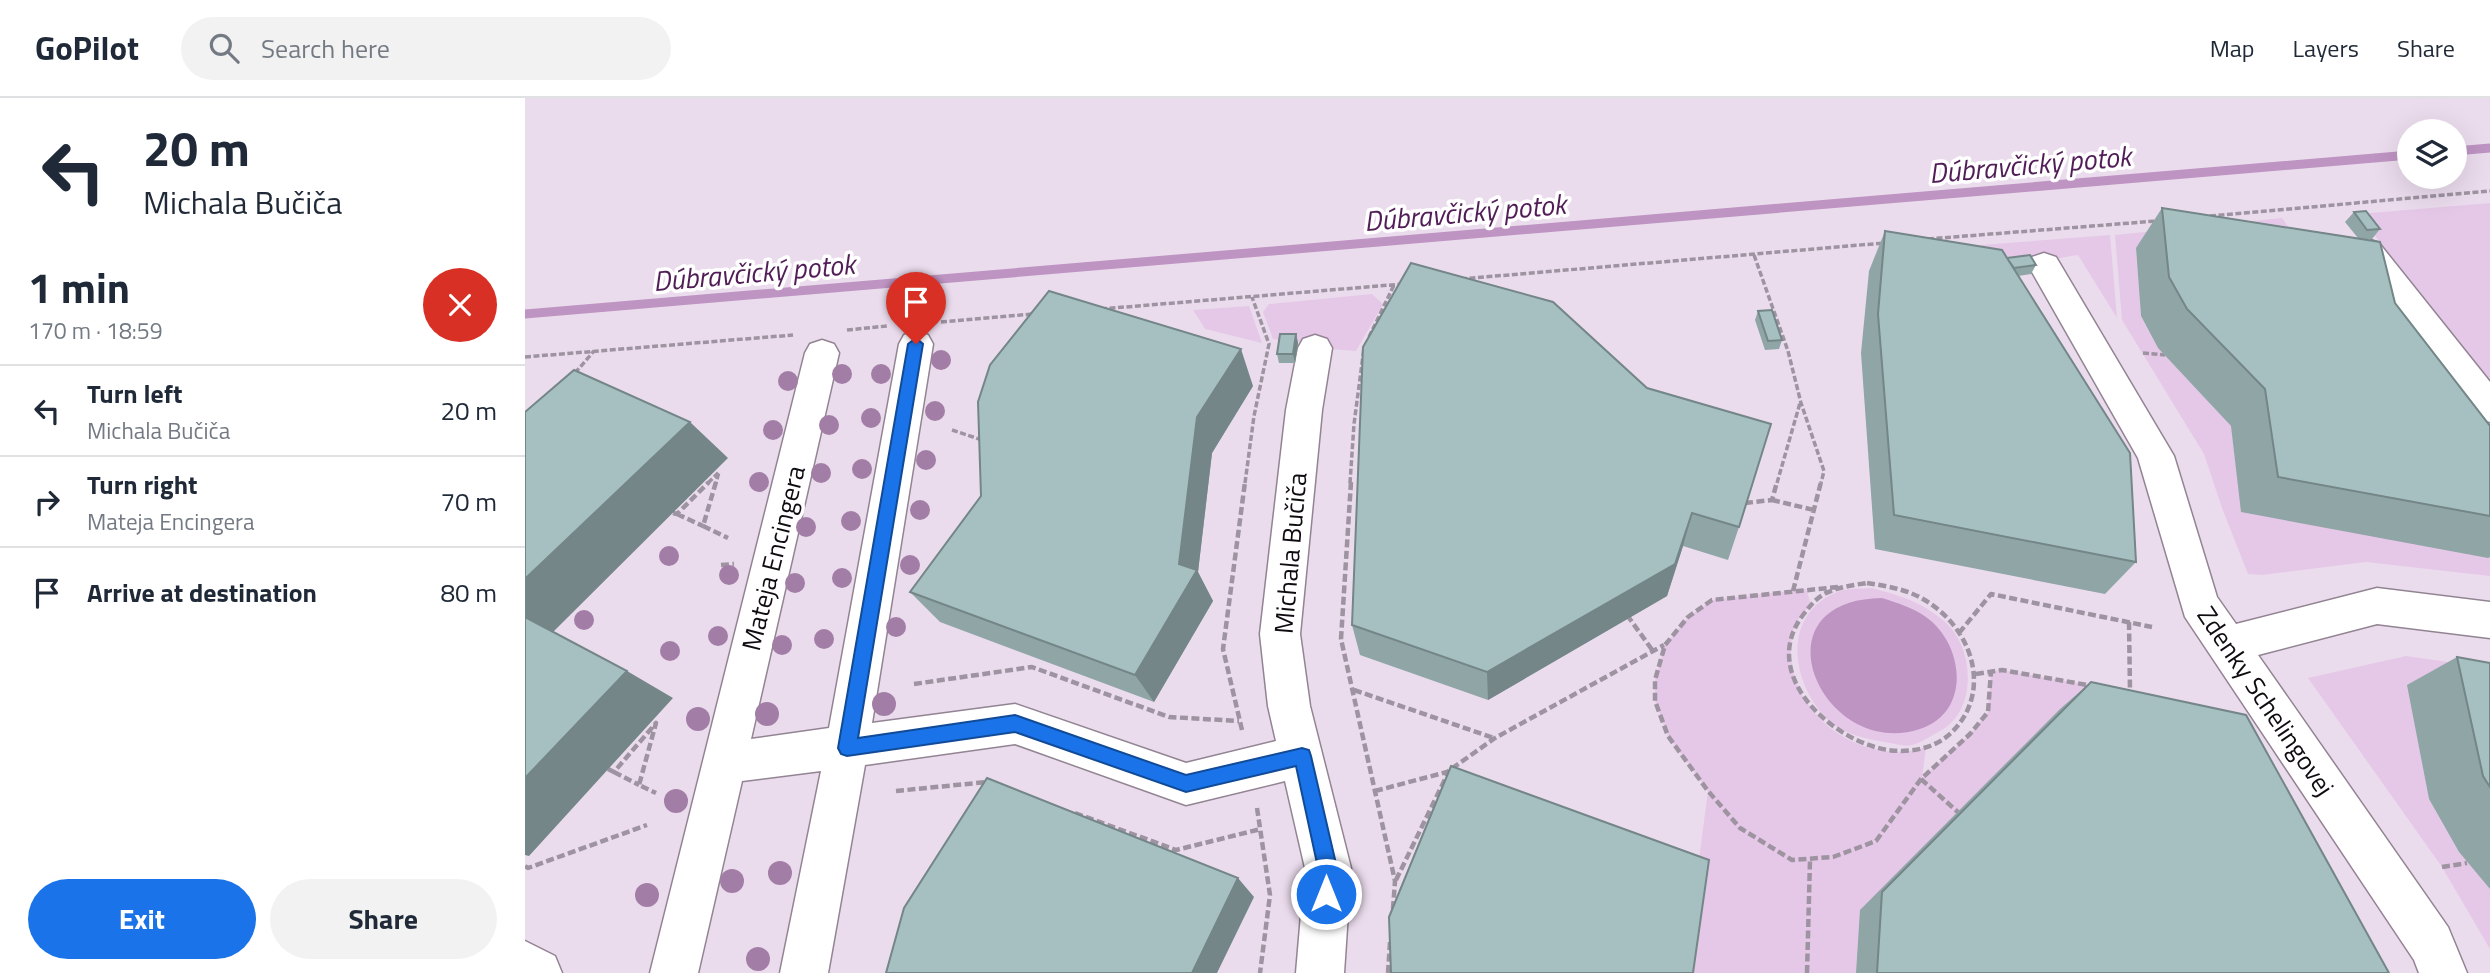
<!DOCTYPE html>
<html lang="en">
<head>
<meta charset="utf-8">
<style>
	body { margin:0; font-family:"Titillium Web",sans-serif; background:#f2f2f3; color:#1f2937; height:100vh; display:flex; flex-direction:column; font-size:26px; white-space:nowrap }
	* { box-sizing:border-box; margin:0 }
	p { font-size:23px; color:#747a83 }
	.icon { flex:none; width:38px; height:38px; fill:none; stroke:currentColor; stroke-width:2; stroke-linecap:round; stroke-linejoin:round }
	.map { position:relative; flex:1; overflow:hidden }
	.sheet { display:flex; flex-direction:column; background:#fff; width:525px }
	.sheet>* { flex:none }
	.top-card { background:#fff; color:#1f2937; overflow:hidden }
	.tools { position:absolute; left:1872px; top:21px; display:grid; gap:14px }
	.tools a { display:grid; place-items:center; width:70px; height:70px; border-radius:50%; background:#fff; box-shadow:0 7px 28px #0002; font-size:35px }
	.pin { position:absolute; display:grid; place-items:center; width:60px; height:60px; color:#fff; margin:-72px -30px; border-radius:50% 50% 50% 0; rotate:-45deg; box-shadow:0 0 7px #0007 }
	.pin .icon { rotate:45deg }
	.me { position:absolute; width:77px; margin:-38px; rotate:0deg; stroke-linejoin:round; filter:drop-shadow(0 0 5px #0008) }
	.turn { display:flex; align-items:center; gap:24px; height:147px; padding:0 28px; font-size:32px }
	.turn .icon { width:91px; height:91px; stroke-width:2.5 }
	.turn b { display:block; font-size:49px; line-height:60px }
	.round { display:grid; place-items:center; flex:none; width:74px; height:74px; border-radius:37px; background:#f2f2f3 }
	.head { display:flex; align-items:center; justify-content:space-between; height:119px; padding:0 28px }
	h1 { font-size:42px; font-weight:700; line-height:52px }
	.cta { display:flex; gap:14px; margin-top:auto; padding:14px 28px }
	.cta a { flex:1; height:80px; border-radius:42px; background:#1a73e8; color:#fff; font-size:28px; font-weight:700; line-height:80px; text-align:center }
	.cta a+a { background:#f2f2f3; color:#1f2937 }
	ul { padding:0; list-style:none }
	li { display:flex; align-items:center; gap:21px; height:91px; padding:0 28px; border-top:2px solid #e0e1e3 }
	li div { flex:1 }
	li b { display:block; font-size:26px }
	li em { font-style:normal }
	header { display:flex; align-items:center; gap:42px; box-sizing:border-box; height:98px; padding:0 35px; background:#fff; border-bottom:2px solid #e0e1e3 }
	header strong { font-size:33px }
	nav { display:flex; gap:38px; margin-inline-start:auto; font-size:24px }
	.search { width:490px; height:63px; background:#f2f2f3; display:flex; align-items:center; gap:18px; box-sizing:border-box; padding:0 24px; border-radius:38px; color:#747a83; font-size:26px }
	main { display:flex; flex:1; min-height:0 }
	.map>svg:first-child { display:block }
	.green { fill:#e5c8e7 }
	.water { fill:#be94c2 }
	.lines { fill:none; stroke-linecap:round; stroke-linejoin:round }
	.stream { stroke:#be94c2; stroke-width:9 }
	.street-casing { stroke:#928493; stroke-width:3 }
	.path-far1 { stroke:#9e93a0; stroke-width:3.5; stroke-dasharray:6 2.5; stroke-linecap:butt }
	.path { stroke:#9e93a0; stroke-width:4.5; stroke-dasharray:8 3.5; stroke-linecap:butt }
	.street { fill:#fff; fill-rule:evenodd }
	.tree { fill:#a27ea6 }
	.wall { fill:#8fa5a6 }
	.shaded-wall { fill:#748687 }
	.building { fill:#a6c0c1; stroke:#748687; stroke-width:2 }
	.route { fill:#1a73e8; stroke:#114b97; stroke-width:2 }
	.labels { text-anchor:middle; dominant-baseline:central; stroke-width:7; stroke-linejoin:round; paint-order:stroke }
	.street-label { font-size:26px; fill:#0f0b10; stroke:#fff }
	.water-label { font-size:28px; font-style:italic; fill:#511d57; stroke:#fff }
</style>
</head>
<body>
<header>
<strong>GoPilot</strong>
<div class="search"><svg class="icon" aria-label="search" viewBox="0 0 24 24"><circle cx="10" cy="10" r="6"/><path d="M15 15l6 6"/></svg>Search here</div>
<nav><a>Map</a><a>Layers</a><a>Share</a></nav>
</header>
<main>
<section class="sheet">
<div class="top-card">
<div class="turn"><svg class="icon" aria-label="left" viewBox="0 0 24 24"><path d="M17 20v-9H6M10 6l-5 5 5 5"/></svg><div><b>20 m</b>Michala Bučiča</div></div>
</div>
<div class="head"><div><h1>1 min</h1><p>170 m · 18:59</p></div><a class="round" style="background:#d93025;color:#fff"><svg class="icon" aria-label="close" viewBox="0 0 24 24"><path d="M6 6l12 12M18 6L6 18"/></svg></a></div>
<ul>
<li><svg class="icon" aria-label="left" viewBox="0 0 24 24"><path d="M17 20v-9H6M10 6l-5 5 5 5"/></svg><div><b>Turn left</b><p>Michala Bučiča</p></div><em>20 m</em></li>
<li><svg class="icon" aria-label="right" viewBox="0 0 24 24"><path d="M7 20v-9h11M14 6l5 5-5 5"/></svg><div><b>Turn right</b><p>Mateja Encingera</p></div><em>70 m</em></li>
<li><svg class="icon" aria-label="arrive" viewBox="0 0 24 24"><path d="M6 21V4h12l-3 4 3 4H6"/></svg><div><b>Arrive at destination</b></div><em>80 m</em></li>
</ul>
<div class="cta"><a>Exit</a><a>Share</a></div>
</section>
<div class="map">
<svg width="1965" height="875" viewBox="0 0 1965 875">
	<rect width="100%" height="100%" fill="#ebdced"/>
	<!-- green -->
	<path class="green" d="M1965 105V285L1833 116Z
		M1757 120 1800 181 1611 151 1616 219 1633 250 1706 328 1965 407V478L1841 464 1737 477 1723 476 1697 410 1679 356 1597 222 1590 137Z
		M1585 137 1592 220 1553 157C1523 161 1479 175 1454 155L1456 147Z
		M847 196 858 206 831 253 777 249V244L748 241 738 214 744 206Z
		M724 208 737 245 680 231 668 212Z
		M1347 490C1376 498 1395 503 1419 523 1450 549 1453 613 1415 633 1407 637 1396 645 1387 647 1379 649 1368 645 1360 644 1340 641 1318 636 1302 621 1265 584 1256 514 1315 493 1324 490 1337 491 1347 490Z
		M1281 491 1286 506C1282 511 1276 517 1272 523 1267 533 1265 548 1266 560 1271 622 1341 669 1401 649L1397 680 1445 636 1463 614 1466 573 1477 572 1605 594 1331 875H1159L1183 693 1143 638 1130 603V582L1140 547 1163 519 1187 502Z
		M1881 558 1965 570 1883 588 1904 701 1934 754 1965 791V851L1917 769 1783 580Z"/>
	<!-- water -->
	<path class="water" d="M1357 500C1372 505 1387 509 1401 519 1439 546 1447 614 1395 631 1297 663 1226 502 1357 500Z"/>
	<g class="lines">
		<!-- stream -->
		<path class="stream" d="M1930 53 1965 50
			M0 216 1885 57"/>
		<defs>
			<path id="street" d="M1843 141 1854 145 1965 284V324L1952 320 1832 161 1827 153 1832 145Z
				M1519 155 1531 159 1649 358 1692 499 1711 526 1852 490 1965 504V540L1852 526 1733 557 1923 829 1942 875H1894L1889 862 1660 519 1613 360 1503 167 1507 159Z
				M391 233 403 237 408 246 347 625 490 606 661 665 751 643 743 608 735 536 761 312 773 250 778 241 790 237 802 241 807 250 797 312 775 536 785 608 826 770 819 875H771L780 770 760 683 661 707 490 646 340 667 303 875H255L296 673 217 683 173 875H125L280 255 285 246 297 242 309 246 314 255 226 641 304 630 374 246 379 237Z
				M0 843 30 858 37 875H0Z"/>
		</defs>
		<!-- street casing -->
		<use href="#street" class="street-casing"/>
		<!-- path-far1 -->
		<path class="path-far1" d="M1685 118 1965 93
			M1403 141 1631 123
			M1229 157 1263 253 1276 305 1299 373 1296 385
			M936 181 1359 145
			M576 211 878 186
			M416 224 508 216
			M322 232 362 228
			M844 239 869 187
			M1618 255 1640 257
			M0 259 268 237
			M50 275 69 253
			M427 332 460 343
			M183 385 194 374 191 385
			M720 385 729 318 744 246 727 199
			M825 385 829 326 839 250
			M1252 385 1275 305"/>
		<!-- path -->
		<path class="path" d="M191 384 178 428 203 440
			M826 384 816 541 870 783 868 811
			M1247 402 1289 412
			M1220 405 1247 402 1252 384
			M148 415 152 416 184 384
			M152 416 178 428
			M196 467 209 466
			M1342 485C1361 488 1381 491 1398 501 1446 528 1469 592 1427 634 1410 651 1385 655 1363 652 1306 643 1233 576 1278 517 1285 508 1291 500 1301 495 1314 489 1328 487 1342 485Z
			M1313 489 1187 502 1163 519 1140 547 1130 582V603L1143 638 1183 693 1215 730 1267 762 1308 759 1351 743 1396 681 1445 636 1463 614 1466 573
			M1268 493 1296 384
			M1102 517 1128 553
			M1604 524 1605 594
			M1434 535 1466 496 1627 529
			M1451 576 1477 572 1568 588
			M389 586 507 569 644 619 714 623
			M829 592 969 640
			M717 632 698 551 720 384
			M83 671 89 674 131 625 114 687 131 695
			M89 674 114 687
			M1396 681 1435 716
			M371 693 462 684
			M850 693 922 674 970 640 1139 547
			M732 710 745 797 735 875
			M550 715 651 752 736 731
			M0 768 3 770 122 727
			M1917 769 1942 765
			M871 782 923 675
			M863 875 865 844
			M1282 875 1285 762"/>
		<!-- street -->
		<use href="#street" class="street"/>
	</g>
	<!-- trees -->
	<g class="tree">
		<circle cx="416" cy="262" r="10"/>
		<circle cx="317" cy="276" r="10"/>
		<circle cx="356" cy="276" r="10"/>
		<circle cx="263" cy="283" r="10"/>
		<circle cx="410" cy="313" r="10"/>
		<circle cx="346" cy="320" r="10"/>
		<circle cx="304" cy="327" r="10"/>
		<circle cx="248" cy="332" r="10"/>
		<circle cx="401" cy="362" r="10"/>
		<circle cx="337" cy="371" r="10"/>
		<circle cx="296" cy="375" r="10"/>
		<circle cx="234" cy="384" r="10"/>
		<circle cx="395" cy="412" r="10"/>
		<circle cx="326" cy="423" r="10"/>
		<circle cx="281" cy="429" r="10"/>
		<circle cx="144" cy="458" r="10"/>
		<circle cx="385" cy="467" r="10"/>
		<circle cx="204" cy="477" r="10"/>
		<circle cx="317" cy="480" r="10"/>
		<circle cx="270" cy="485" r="10"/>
		<circle cx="59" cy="522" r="10"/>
		<circle cx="371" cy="529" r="10"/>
		<circle cx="193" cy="538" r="10"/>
		<circle cx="299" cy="541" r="10"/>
		<circle cx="257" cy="547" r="10"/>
		<circle cx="145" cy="553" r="10"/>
		<circle cx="359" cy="606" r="12"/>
		<circle cx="242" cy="616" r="12"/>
		<circle cx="173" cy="621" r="12"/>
		<circle cx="151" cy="703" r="12"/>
		<circle cx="255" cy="775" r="12"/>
		<circle cx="207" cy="783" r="12"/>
		<circle cx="122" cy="797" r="12"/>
		<circle cx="233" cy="861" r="12"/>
	</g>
	<!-- wall -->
	<path class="wall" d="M1637 110 1833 140 1820 124 1829 114 1855 131 1847 141H1840L1870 205 1965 328V459L1963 460 1716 414 1706 328 1633 250 1616 218 1611 150Z
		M1360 133 1511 167 1506 176 1493 178 1611 464 1580 496 1350 451 1336 255 1344 173Z
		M1233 213 1257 242 1254 251 1240 252 1230 222Z
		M771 236 773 245 770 265H754L752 256Z
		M838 249 1214 429 1203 462 1158 448 1142 498 963 602 835 557 827 527Z
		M728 288 687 355 673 474 688 503 629 604 415 524 385 494Z
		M1932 559 1965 565V791L1934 754 1904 701 1882 587Z
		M1566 584 1864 875H1331L1335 812 1535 611Z"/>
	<!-- shaded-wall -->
	<path class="shaded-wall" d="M771 236 773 245 770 265 768 256Z
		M716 251 728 288 687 355 673 474 688 503 629 604 610 577 654 466 672 319Z
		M165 324 203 360 26 536 0 521V481Z
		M1167 415 1158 448 1142 498 963 602 962 574Z
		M102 573 148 600 4 758 0 757V680Z
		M713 780 729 799 692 875H667Z"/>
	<!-- building -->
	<path class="building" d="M1637 110 1855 144 1870 205 1965 328V418L1753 379 1740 291 1662 211 1644 179Z
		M1841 113 1855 131 1842 132 1829 114Z
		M1360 133 1477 152 1605 355 1611 464 1369 417 1353 216Z
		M1505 157 1511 167 1489 170 1482 160Z
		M886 165 1028 204 1122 290 1246 326 1214 429 1167 415 1150 466 962 574 827 527 838 249Z
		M524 193 716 251 672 319 654 466 672 472 610 577 385 494 456 398 453 304 465 267Z
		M1247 212 1257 242 1243 243 1233 213Z
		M755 236H771L768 256H752Z
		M49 272 165 324 0 481V314Z
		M0 519 102 573 0 680Z
		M1932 559 1965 565V689L1958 678Z
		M1566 584 1721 617 1864 875H1352L1357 794Z
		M926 668 1184 762 1168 875H866L864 819Z
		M462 680 713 780 667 875H361L379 810Z"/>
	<!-- route -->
	<path class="route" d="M391 240 398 246 333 640 490 617 661 677 777 650 784 652 786 658 812 770 808 803 801 806 794 803 791 796 793 770 771 668 661 694 490 634 322 658 316 656 313 650 383 246Z"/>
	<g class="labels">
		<!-- street labels -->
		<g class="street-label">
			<text transform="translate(765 455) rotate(-85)">Michala Bučiča</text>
			<text transform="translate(248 460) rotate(-76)">Mateja Encingera</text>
			<text transform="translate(1741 603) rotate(56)">Zdenky Schelingovej</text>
		</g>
		<!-- water labels -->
		<g class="water-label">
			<text transform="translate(1505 66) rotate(-5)">Dúbravčický potok</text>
			<text transform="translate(940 114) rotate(-5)">Dúbravčický potok</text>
			<text transform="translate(229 174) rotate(-5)">Dúbravčický potok</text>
		</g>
	</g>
</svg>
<div class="tools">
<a><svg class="icon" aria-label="layers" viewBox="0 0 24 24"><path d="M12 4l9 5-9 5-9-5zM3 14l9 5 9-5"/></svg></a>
</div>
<div class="pin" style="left:391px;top:246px;background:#d93025"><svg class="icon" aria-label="arrive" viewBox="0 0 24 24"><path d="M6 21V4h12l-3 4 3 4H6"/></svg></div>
<svg class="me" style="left:801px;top:796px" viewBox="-20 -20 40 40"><circle r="17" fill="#1a73e8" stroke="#fff" stroke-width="3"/><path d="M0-11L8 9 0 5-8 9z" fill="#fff"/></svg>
</div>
</main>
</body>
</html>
